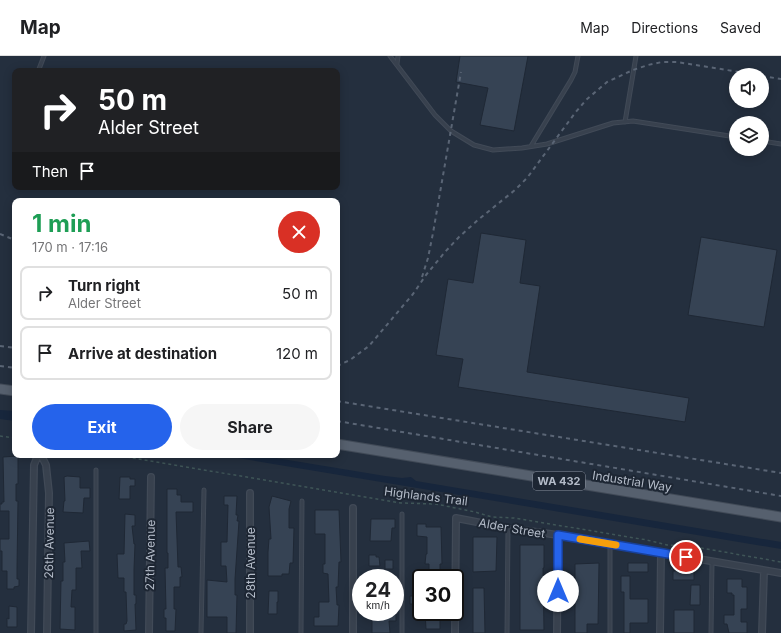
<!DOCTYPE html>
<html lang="en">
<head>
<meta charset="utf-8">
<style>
	body { margin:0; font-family:Inter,sans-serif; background:#f6f6f6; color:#202124; height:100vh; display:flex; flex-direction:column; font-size:15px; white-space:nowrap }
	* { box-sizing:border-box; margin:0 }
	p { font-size:13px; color:#757577 }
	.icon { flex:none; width:22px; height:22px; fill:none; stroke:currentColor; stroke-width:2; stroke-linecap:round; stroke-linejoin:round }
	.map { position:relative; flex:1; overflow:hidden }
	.drawer { position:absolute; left:12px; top:142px; width:328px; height:260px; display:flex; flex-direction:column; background:#fff; border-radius:8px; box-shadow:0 2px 10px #0003 }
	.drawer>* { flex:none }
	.guide { position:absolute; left:12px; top:12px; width:328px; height:122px; border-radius:8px; box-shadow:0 2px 10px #0003; background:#202124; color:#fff; overflow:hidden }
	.tools { position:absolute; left:729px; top:12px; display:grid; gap:8px }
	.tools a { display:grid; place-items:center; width:40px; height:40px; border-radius:50%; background:#fff; box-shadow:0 2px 10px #0003; font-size:20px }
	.speed { position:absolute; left:352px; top:513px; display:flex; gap:8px; font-size:20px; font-weight:700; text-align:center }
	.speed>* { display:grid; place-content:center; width:52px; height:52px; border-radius:50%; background:#fff; box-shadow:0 2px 10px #0003; line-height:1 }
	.speed small { font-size:10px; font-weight:400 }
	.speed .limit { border:2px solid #111; border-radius:6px; background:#fff; color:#111 }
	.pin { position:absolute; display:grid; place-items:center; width:34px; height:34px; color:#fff; margin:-17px; border:2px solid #fff; border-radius:50%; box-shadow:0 1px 4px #0007 }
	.me { position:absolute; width:44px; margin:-22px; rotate:0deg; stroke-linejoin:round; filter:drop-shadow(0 0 3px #0008) }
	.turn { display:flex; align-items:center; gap:14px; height:84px; padding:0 20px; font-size:18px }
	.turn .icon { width:52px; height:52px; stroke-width:2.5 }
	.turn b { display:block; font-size:28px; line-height:34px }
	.then { display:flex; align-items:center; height:38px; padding:0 20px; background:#0003; gap:8px; font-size:15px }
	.round { display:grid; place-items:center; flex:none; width:42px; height:42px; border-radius:21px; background:#f6f6f6 }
	.head { display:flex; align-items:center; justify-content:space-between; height:68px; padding:0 20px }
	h1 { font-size:24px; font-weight:700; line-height:30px; color:#1e9e55 }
	.primary-button { display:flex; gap:8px; margin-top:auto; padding:8px 20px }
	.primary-button a { flex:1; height:46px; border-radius:24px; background:#2563eb; color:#fff; font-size:16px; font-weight:700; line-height:46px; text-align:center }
	.primary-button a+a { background:#f6f6f6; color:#202124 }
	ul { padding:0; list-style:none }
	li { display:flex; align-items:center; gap:12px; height:54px; margin:0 8px 6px; padding:0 12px; border:2px solid #e0e0e0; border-radius:8px }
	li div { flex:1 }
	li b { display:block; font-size:15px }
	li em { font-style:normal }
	header { display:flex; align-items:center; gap:24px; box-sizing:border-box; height:56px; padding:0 20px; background:#fff; border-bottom:1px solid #e0e0e0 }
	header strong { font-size:19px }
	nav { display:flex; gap:22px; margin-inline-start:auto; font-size:14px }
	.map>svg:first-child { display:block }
	.water { fill:#17263c }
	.building { fill:#364354; stroke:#1f2835 }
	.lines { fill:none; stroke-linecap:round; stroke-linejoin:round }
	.lane-casing { stroke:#414a57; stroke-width:5 }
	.street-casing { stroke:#414a57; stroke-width:8 }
	.primary-casing { stroke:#414a57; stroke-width:11 }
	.path { stroke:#3f5557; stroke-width:1.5; stroke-dasharray:3 3; stroke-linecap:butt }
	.lane { stroke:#38414e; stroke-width:3 }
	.street { stroke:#38414e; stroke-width:5.5 }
	.primary { stroke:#56606e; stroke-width:9 }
	.rail { stroke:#5a6575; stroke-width:2; stroke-dasharray:4 4; stroke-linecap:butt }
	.route-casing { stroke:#184099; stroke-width:10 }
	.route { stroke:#2563eb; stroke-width:7 }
	.slow { stroke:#f59e0b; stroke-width:7 }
	.labels { text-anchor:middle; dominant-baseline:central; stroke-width:4; stroke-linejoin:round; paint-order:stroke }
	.shield { fill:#1d2633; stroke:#878f9c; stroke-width:1 }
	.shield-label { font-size:11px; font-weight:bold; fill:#b4bcc9 }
	.street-label { font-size:12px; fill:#b4bcc9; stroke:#1d2633 }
</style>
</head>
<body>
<header>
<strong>Map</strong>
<nav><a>Map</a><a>Directions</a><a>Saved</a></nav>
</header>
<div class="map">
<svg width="781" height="577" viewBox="0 0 781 577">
	<rect width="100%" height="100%" fill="#242f3e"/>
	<!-- water -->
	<path class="water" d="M0 354 15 355V365L0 363Z
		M220 399H258L385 420 402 422 411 421 416 425 781 486V493Z"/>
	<!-- building -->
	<path class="building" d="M460 0H528L514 75 480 69 488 32 456 26Z
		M481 177 526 184 520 227 540 230 527 316 689 342 685 366 458 331 463 303 436 299 448 223 473 227Z
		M701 181 777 194 764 271 688 259Z
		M18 400V428H16V445H18L17 513V523H19V530L14 531V533H7V515H2V495H0V483H9V455H0V448H2V446H4L3 401Z
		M67 420 80 421V432H90V442H84L83 457 63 456 64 445H65L64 421Z
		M120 421H130V423H135V430H130V443H119Z
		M167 433H177V439H181V446H193V456H176L178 511H181L182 521H180V531H174V553H176L175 575H166V562H164V553H166L165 512H168V497H167Z
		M224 440H237L236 459H238L237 465H239L235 523V539H237L236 577H227V561H207V524L227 526 226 510H221V486H227L228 449H224Z
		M272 440 291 445 289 453V472H294L293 507H290L289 518H282V520H268V496L269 483H271L269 451Z
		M315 454H339L341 506H339L338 531H336L337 549H339L338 570H314V561H319V546H329L328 518 323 517V508H325V478H315Z
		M125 458 135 459V470H132L134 488H135L134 513V539H136V548H135L136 574 124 575V568H126L127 565 126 536H124V522H118L117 498H124Z
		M371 463H395V472H392L391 485H370Z
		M417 468H426V471H441L442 508H440V520H429V508H425L426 498H427V481L417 480Z
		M473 481H497L496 515 473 516Z
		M89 485 90 495H81L82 512H76V534H72L71 551H75V574L60 573 61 525H63V506H65L64 487Z
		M520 489H544V512H543L544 574H520Z
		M369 499H376V501H379L380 510H369Z
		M385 504H393V513H385Z
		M599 507 598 568H587V577H575V508Z
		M628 507H648V516H628Z
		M694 514V524H673V515Z
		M621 520H630V543H648V567H630V577H624V536H621Z
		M727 523H742V531H747V553H741V566H747V577H729L727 568H724V559H734V539H732V537H727Z
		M691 529H700V549H690Z
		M473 532H484L485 577H473Z
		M269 535H278V546H277V558H268Z
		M413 536H421V548H410V540H413Z
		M9 550 17 551V571H7V562L9 563Z
		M674 554H694V577H674Z
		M372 556H396V565H389L390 577H372Z
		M425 556H440V573H426Z"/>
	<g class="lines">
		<defs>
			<path id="lane" d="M390 0 435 59 451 75 474 89 493 94 522 92 547 88 613 67 633 65 736 81
				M397 8 398 0
				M39 13 44 0
				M625 66 636 0
				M762 85 781 88
				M531 90 571 24 575 16 578 0
				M96 577V414
				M201 577 204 434
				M301 577 302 445
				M402 577V458
				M507 577 508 472
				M610 577V488
				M711 577 712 506"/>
			<path id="street" d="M41 399 46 409 49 437 47 577
				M31 577 34 409 38 399
				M149 577 151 421
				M250 577V437
				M353 577V452
				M455 577 456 462 508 472 558 479 781 517
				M557 577 558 479
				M660 577 661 497
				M762 577 764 515"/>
			<path id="primary" d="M0 333 15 335
				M337 388 781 461"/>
		</defs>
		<!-- lane casing -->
		<use href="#lane" class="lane-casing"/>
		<!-- street casing -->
		<use href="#street" class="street-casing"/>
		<!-- primary casing -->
		<use href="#primary" class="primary-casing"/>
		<!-- path -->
		<path class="path" d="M0 380 15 382
			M115 399 401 447 436 448 475 456 492 461 514 462 647 484 667 489 690 490 781 506"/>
		<!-- lane -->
		<use href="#lane" class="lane"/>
		<!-- street -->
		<use href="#street" class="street"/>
		<!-- primary -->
		<use href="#primary" class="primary"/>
		<!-- rail -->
		<path class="rail" d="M762 20 781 23
			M0 178 15 184
			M422 221 428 202 433 177 461 16
			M0 290 15 292
			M0 310 15 312
			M337 310 350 304 369 290 413 238 426 219 445 196 459 181 479 163 515 134 527 122 575 57 586 44 607 26 633 14 648 9 662 6H677L758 19
			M337 345 781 417
			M337 365 781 440"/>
	</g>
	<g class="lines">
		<defs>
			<path id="route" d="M558 535V479L686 501"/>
		</defs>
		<!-- route casing -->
		<use href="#route" class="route-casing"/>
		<!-- route -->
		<use href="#route" class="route"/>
		<!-- slow -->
		<path class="slow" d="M580 483 616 489"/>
	</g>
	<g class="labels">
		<!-- shield labels -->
		<rect class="shield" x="533" y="416" width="52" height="18" rx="3"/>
		<g class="shield-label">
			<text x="559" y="425">WA 432</text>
		</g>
		<!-- street labels -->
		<g class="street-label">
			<text transform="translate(632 425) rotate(9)">Industrial Way</text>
			<text transform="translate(426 440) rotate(7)">Highlands Trail</text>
			<text transform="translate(512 472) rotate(10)">Alder Street</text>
			<text transform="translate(49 487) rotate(-89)">26th Avenue</text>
			<text transform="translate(150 499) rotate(-89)">27th Avenue</text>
			<text transform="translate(250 507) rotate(-90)">28th Avenue</text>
		</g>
	</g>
</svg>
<div class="tools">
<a><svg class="icon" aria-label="sound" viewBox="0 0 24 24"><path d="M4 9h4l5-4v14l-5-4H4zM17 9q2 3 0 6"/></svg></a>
<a><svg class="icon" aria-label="layers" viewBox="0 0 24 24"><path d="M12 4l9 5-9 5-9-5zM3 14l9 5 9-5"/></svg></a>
</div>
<div class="speed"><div>24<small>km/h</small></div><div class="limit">30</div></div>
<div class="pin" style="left:686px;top:501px;background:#d93025"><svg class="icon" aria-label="arrive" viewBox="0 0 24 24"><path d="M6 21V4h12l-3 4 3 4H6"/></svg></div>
<svg class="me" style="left:558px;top:535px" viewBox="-20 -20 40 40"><circle r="19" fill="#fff"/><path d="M0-13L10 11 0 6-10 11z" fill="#2563eb"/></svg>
<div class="guide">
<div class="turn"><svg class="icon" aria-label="right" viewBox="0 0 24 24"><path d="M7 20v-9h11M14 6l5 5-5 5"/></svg><div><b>50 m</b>Alder Street</div></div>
<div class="then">Then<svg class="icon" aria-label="arrive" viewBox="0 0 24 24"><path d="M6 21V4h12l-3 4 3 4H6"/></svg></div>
</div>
<section class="drawer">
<div class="head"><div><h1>1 min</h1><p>170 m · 17:16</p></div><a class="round" style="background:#d93025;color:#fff"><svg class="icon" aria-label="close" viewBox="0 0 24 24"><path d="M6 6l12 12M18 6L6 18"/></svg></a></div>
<ul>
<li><svg class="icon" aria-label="right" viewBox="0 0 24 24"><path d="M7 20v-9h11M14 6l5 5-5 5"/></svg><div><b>Turn right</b><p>Alder Street</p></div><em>50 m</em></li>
<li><svg class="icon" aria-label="arrive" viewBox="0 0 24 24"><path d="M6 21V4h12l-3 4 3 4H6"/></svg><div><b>Arrive at destination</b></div><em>120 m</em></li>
</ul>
<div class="primary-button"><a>Exit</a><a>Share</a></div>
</section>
</div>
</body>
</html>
